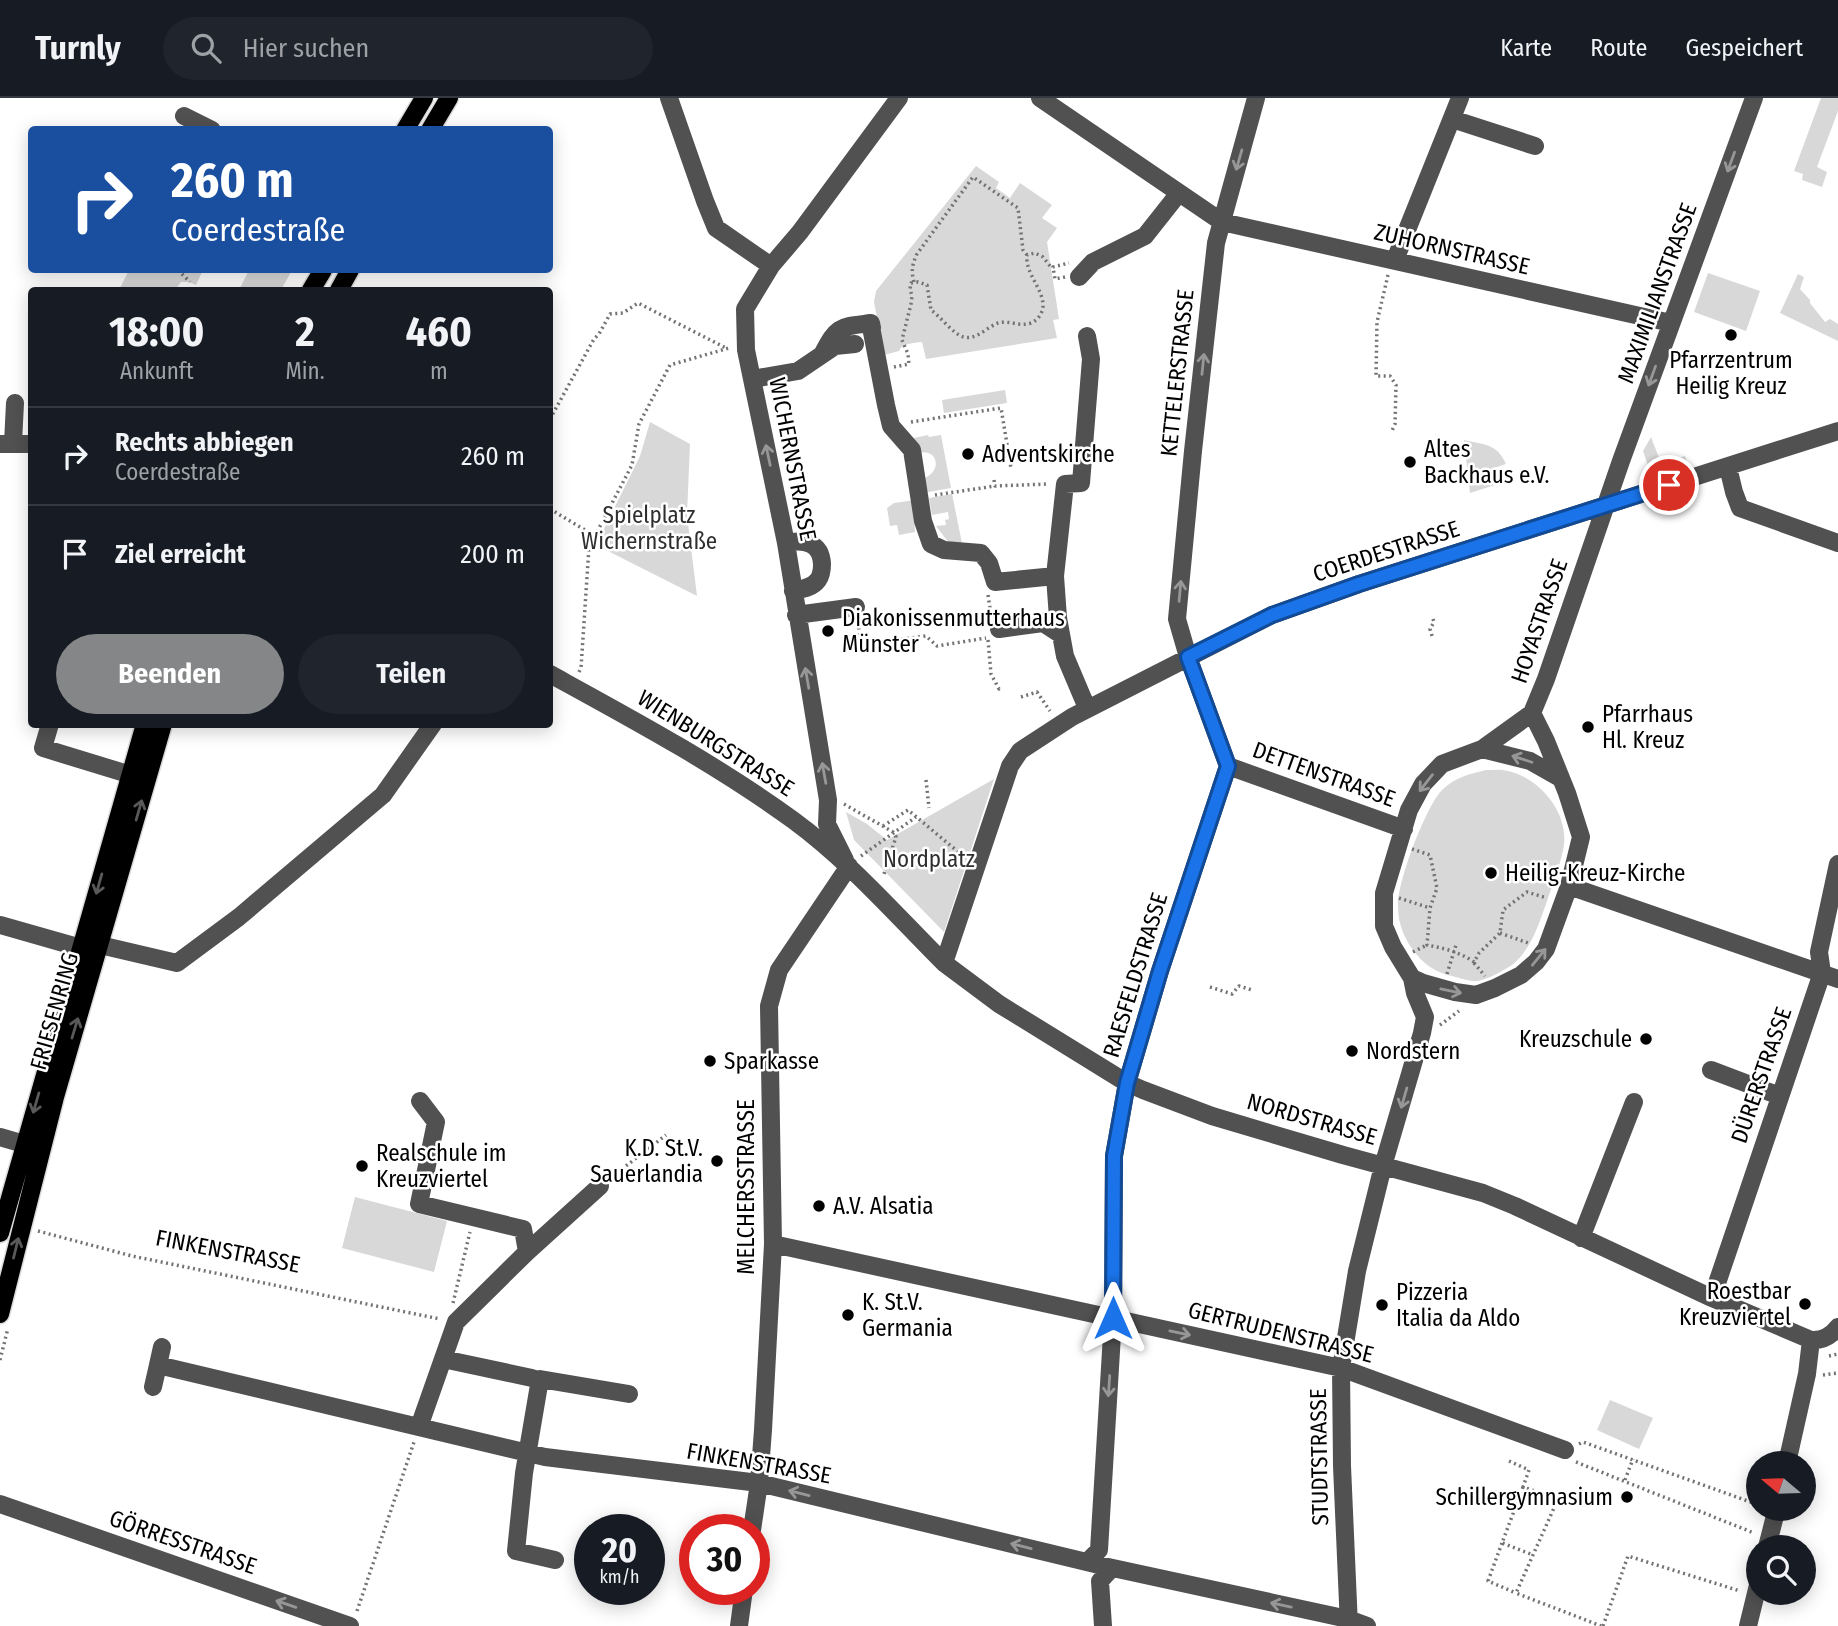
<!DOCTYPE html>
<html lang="de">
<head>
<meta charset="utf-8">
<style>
	body { margin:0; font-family:"Fira Sans Condensed",sans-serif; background:#20242c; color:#f1f3f6; height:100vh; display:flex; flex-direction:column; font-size:26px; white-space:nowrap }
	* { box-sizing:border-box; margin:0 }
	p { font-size:23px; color:#9ea1a6 }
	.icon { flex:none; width:38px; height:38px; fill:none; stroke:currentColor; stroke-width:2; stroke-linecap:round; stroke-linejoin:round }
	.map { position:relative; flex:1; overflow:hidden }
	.sheet { position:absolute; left:28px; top:189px; width:525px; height:441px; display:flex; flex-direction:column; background:#171b24; border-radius:7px; box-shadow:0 4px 18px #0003 }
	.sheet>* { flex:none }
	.top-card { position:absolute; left:28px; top:28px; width:525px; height:147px; border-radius:7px; box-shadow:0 4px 18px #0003; background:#1a4fa0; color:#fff; overflow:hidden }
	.needle { width:46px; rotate:289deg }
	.buttons { position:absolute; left:1746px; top:1353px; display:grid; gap:14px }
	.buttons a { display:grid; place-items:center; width:70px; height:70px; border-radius:50%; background:#171b24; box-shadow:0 4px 18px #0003; font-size:35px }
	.speed { position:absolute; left:574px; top:1416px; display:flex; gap:14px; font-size:35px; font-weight:700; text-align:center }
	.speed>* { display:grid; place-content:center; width:91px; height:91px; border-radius:50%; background:#171b24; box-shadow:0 4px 18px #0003; line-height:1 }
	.speed small { font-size:18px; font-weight:400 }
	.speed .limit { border:10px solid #d22; background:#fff; color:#111 }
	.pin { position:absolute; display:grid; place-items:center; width:60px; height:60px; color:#fff; margin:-30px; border:4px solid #fff; border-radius:50%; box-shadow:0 2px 7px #0007 }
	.me { position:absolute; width:77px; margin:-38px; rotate:0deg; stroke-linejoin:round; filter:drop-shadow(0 0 5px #0008) }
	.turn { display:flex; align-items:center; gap:24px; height:147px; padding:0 28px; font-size:32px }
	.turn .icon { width:91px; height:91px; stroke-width:2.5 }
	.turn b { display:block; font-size:49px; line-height:60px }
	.eta { display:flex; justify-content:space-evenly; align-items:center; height:119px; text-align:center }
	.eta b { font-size:42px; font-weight:700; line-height:49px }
	.primary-button { display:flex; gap:14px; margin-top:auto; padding:14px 28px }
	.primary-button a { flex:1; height:80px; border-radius:42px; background:#858687; color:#fff; font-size:28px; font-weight:700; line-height:80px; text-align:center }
	.primary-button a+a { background:#20242c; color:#f1f3f6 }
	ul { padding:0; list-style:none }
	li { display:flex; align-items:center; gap:21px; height:98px; padding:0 28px; border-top:2px solid #363941 }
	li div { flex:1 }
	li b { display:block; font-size:26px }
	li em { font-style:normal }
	header { display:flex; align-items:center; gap:42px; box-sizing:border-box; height:98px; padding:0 35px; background:#171b24; border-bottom:2px solid #363941 }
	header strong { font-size:33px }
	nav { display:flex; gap:38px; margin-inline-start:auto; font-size:24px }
	.search { width:490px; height:63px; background:#20242c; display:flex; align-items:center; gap:18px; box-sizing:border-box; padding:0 24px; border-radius:38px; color:#9ea1a6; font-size:26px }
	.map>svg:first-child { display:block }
	.green { fill:#d8d8d8 }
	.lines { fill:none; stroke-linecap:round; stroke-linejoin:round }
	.major-casing { stroke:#dbdbdb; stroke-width:21 }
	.path { stroke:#737373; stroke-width:3.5; stroke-dasharray:2 3.5; stroke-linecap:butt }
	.minor { stroke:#515151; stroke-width:18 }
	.major { stroke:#000; stroke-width:18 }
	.oneway { stroke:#979797 }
	.oneway2 { stroke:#595959 }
	.route-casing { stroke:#114b97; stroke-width:18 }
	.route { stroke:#1a73e8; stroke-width:12 }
	.poi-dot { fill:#000; stroke:#fff; stroke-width:2.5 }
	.labels { text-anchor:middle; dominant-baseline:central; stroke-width:5; stroke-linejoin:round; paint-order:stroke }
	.street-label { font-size:23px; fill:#000; stroke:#fff }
	.poi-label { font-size:23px; fill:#000; stroke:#fff; text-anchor:start }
	.park-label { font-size:23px; fill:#2f2f2f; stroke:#fff }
</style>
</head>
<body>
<header>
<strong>Turnly</strong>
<div class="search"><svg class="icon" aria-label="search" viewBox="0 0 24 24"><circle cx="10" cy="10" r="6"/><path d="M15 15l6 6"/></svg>Hier suchen</div>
<nav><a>Karte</a><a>Route</a><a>Gespeichert</a></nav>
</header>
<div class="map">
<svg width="1838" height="1528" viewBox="0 0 1838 1528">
	<rect width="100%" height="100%" fill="#fff"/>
	<!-- green -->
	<path class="green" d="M1821 0H1838V13L1817 69 1827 74 1822 89 1802 82 1803 76 1794 73Z
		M976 68 999 84 996 90 1010 100 1020 85 1052 107 1042 120 1057 130 1047 144 1059 221 1053 222 1057 240 926 261 922 244C914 245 902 245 899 253L884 257 874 204 876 193Z
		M129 172H203L196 187 189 184H181L175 192H119Z
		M249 172H292L281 192H239Z
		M1708 175 1760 193 1746 233 1694 214Z
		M1798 176 1804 179 1800 191 1810 202V205L1825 224 1830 221 1838 226V243L1780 215Z
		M1005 292 1007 305 944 315 942 302Z
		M650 324 690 346 687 417 697 498 596 447 640 358Z
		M928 337 929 339 941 337 951 390 923 395 925 380C944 371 936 348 916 356L914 340Z
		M1651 339 1661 365 1685 358 1687 364 1651 376 1643 353Z
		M1464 342C1484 347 1497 345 1506 366L1494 370 1498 386 1470 395Z
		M952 396 963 450 949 445 936 428 946 427 945 422 949 421 948 414 932 417 929 400Z
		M915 402 914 418 915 434 899 437 897 427 890 428 887 410 894 405Z
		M1486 672C1493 672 1501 671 1508 673 1539 680 1568 713 1564 747 1561 766 1553 785 1547 803 1539 825 1532 851 1512 867 1503 873 1488 881 1478 883 1470 884 1460 880 1452 878 1438 875 1426 868 1417 857 1405 843 1398 827 1398 808 1397 785 1426 707 1443 691 1456 679 1470 676 1486 672Z
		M994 681 944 834 854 742 846 714 867 726 887 742Z
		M355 1099 447 1123 434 1174 342 1150Z
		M1610 1302 1653 1320 1639 1351 1597 1332Z"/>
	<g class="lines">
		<defs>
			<path id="major" d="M405 32 424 0
				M430 32 449 0
				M311 192 323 172
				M339 192 350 172
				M0 1135 145 626
				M0 1216 55 999 163 626"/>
		</defs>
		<!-- major casing -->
		<use href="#major" class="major-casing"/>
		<!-- path -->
		<path class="path" d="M178 172 190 184
			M1388 177 1377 224 1376 278H1390L1396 287 1395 326 1391 335
			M1065 179 1055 181 1053 169 1069 165
			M914 184C911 173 912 167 917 156L973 79 1018 110 1023 152 1027 157
			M894 269 909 266 908 256 902 242 911 206 912 198 910 191 911 185 918 184 927 187 931 212C941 219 954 237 964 239 977 242 987 229 998 225 1009 222 1020 229 1031 225 1038 222 1042 216 1043 209 1044 191 1025 176 1027 157L1035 155 1043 159 1050 168 1053 169
			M550 321 594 241 599 236 610 216 623 215 638 205 726 250
			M911 324 1001 310 1011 370
			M550 344 552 345 550 351
			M994 382 995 388 1049 386
			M935 397 995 388
			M550 411 595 438
			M988 497 991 517
			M858 524 860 540 866 546 926 538 937 548 986 540
			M1432 538 1430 531 1434 524 1432 518
			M988 542 991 576 999 591 1001 589
			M579 574 581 570 589 449 632 367 639 326 670 267 729 250
			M1021 599 1037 594 1050 613
			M926 682 929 710
			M844 706 893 734 896 739 883 779
			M883 728 908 712 962 757
			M1412 751 1430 757 1437 790 1430 810 1427 847C1443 850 1460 854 1474 864L1479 855 1500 835 1503 812 1527 794 1547 800
			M861 758 916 719
			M1399 800 1430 810
			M1500 835 1531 846
			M1413 854 1427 847
			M1474 865 1485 878
			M1447 876 1456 847
			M1210 889 1232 896 1239 888 1252 892
			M1440 927 1459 913
			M613 1078 666 1037
			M38 1133 132 1158 440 1221
			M453 1205 470 1134
			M1829 1258 1838 1256
			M0 1262 8 1230
			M1823 1277 1838 1275
			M1579 1346 1583 1344 1759 1407
			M1509 1363 1529 1372 1523 1389 1558 1401 1516 1495 1601 1528
			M1576 1364 1754 1435
			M1625 1382 1633 1361
			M1523 1389 1502 1445 1533 1457
			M1502 1445 1488 1483 1516 1495
			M357 1513 414 1344
			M1603 1528 1628 1458 1740 1493"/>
		<!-- minor -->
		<path class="minor" d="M669 0 705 103 716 130 771 168
			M1040 0 1222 124 1671 225
			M184 18 212 32
			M1452 21 1535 48
			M1395 162 1460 0
			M1079 179 1093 164 1145 138 1179 95
			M871 229 886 307 891 328 912 352 923 423 931 446 944 452 981 455 989 465 995 484 1055 478
			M1087 238 1091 261 1081 385 1065 386 1055 478 1058 520 1065 558 1087 610
			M823 255C838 227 839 229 871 225L872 230
			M752 281 798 273 835 248 855 246
			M13 345 15 305
			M0 346H32
			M1728 369 1734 394 1740 410 1838 445
			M786 445C805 441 821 445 822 466 822 471 821 478 818 482 812 490 802 491 793 493
			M796 517 856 509
			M999 531 1043 525 1060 536
			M550 576C632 621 716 666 793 722 849 763 895 816 944 865L999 906 1127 985 1143 992 1212 1018 1343 1057 1483 1095 1515 1108 1712 1200 1811 1242C1823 1243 1831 1238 1838 1229
			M1532 615 1546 643 1567 695 1581 739 1569 788 1546 851 1536 864 1521 877 1495 890 1476 897 1455 894 1423 885 1412 880 1393 849 1384 828V795L1409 712 1423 686 1442 666 1482 651 1532 615 1546 581 1621 363 1754 0
			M50 626 43 650 131 677
			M1482 651 1530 663 1560 680
			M1228 668 1404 731
			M845 762 827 726 828 702 786 445 746 252 745 211 771 168 800 134 899 0
			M1569 788 1838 881
			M0 827 81 850
			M100 847 177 865 239 819 383 697 433 626
			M944 865 1010 668 1020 653 1072 619 1272 517 1359 486 1838 333
			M1711 972 1780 998
			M420 1003 436 1024 419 1106 523 1131 527 1154
			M0 1039 24 1046
			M1581 1140 1634 1004
			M773 1146 1341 1270 1565 1352
			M1712 1200 1822 875 1819 854 1838 766
			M443 1261 532 1280
			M158 1267 162 1249
			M153 1289 158 1267 545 1359 759 1385 1099 1467 1348 1521 1367 1528
			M419 1329 456 1224 527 1154 600 1088
			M1787 1365 1807 1276 1811 1242
			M0 1406 350 1528
			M752 1432 759 1385 763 1332 773 1146 769 908 779 872 849 768
			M1767 1449 1777 1410
			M555 1462 516 1453 524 1375 540 1281 629 1296
			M1087 1464 1099 1452 1113 1220 1114 1058 1127 985 1160 873 1228 668 1188 559 1177 521 1193 353 1216 145 1256 0
			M739 1528 744 1491
			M1103 1528 1100 1483 1112 1470
			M1349 1528 1342 1368 1341 1270 1357 1173 1383 1068 1422 935 1425 919 1415 895 1412 880
			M1748 1528 1759 1483"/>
		<!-- major -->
		<use href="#major" class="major"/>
	</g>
	<!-- one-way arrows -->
	<defs><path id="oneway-shaft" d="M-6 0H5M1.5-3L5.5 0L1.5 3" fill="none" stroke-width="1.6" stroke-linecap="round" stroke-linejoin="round" transform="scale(1.75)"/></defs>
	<g class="oneway">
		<use href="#oneway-shaft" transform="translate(1239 62) rotate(106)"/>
		<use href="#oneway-shaft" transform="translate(1731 64) rotate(110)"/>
		<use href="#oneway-shaft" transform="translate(1203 266) rotate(-84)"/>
		<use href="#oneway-shaft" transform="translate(1652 278) rotate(110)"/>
		<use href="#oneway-shaft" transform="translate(768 357) rotate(-102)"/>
		<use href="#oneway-shaft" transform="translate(1180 493) rotate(-85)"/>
		<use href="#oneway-shaft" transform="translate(807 580) rotate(-100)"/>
		<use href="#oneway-shaft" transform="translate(1522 661) rotate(-162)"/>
		<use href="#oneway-shaft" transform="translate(824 675) rotate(-100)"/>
		<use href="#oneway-shaft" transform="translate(1426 685) rotate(128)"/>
		<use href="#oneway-shaft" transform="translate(1539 859) rotate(-51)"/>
		<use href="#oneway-shaft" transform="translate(1451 893) rotate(12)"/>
		<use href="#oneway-shaft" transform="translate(1404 1000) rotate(106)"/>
		<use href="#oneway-shaft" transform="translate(1180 1235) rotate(12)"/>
		<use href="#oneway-shaft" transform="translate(1109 1288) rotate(94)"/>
		<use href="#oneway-shaft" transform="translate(799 1395) rotate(-166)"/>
		<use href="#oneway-shaft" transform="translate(1021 1448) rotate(-166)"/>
		<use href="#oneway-shaft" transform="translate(286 1506) rotate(-161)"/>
		<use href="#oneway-shaft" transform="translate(1281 1507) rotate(-168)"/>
	</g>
	<g class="oneway2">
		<use href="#oneway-shaft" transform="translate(139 712) rotate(-74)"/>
		<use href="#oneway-shaft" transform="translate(99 786) rotate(106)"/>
		<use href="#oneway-shaft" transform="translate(75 930) rotate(-73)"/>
		<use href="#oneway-shaft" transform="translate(36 1005) rotate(106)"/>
		<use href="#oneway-shaft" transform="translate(16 1150) rotate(-76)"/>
	</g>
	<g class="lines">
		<defs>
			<path id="route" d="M1113 1220 1114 1058 1127 985 1160 873 1228 668 1188 559 1272 517 1359 486 1669 387"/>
		</defs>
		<!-- route casing -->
		<use href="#route" class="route-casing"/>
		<!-- route -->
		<use href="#route" class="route"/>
	</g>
	<!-- markers -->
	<g class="poi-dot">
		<circle cx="1731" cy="237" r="7"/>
		<circle cx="968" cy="356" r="7"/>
		<circle cx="1410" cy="364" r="7"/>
		<circle cx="828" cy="533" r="7"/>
		<circle cx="1588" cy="629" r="7"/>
		<circle cx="1491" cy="775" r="7"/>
		<circle cx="1646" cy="941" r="7"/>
		<circle cx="1352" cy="953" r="7"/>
		<circle cx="710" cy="963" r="7"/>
		<circle cx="717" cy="1063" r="7"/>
		<circle cx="362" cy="1068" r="7"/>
		<circle cx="819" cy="1108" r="7"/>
		<circle cx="1805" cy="1206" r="7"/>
		<circle cx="1382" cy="1207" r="7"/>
		<circle cx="848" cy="1217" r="7"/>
		<circle cx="1627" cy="1399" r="7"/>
	</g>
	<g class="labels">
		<!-- street labels -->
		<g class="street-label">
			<text transform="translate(1452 151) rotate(13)">ZUHORNSTRASSE</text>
			<text transform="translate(1657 195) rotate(-70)">MAXIMILIANSTRASSE</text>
			<text transform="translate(1177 275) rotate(-84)">KETTELERSTRASSE</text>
			<text transform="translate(793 361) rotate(79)">WICHERNSTRASSE</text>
			<text transform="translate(1386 453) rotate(-18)">COERDESTRASSE</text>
			<text transform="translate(1539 523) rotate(-71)">HOYASTRASSE</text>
			<text transform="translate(716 645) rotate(32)">WIENBURGSTRASSE</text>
			<text transform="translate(1324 676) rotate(20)">DETTENSTRASSE</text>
			<text transform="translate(1135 877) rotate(-73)">RAESFELDSTRASSE</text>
			<text transform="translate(54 913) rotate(-74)">FRIESENRING</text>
			<text transform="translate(1761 977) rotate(-71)">DÜRERSTRASSE</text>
			<text transform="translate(1312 1021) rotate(16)">NORDSTRASSE</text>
			<text transform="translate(746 1089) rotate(-90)">MELCHERSSTRASSE</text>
			<text transform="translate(228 1153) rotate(11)">FINKENSTRASSE</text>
			<text transform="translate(1281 1234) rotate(14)">GERTRUDENSTRASSE</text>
			<text transform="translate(1319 1359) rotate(-91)">STUDTSTRASSE</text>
			<text transform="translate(759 1365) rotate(10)">FINKENSTRASSE</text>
			<text transform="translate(183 1444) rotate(19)">GÖRRESSTRASSE</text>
		</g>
		<!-- poi labels -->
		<g class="poi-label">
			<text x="1731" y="262" text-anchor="middle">Pfarrzentrum<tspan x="1731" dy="26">Heilig Kreuz</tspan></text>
			<text x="1424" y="351">Altes<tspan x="1424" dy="26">Backhaus e.V.</tspan></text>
			<text x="982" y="356">Adventskirche</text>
			<text x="842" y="520">Diakonissenmutterhaus<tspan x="842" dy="26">Münster</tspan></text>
			<text x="1602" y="616">Pfarrhaus<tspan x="1602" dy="26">Hl. Kreuz</tspan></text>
			<text x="1505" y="775">Heilig-Kreuz-Kirche</text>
			<text x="1632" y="941" text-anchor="end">Kreuzschule</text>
			<text x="1366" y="953">Nordstern</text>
			<text x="724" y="963">Sparkasse</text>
			<text x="703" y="1050" text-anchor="end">K.D. St.V.<tspan x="703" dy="26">Sauerlandia</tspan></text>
			<text x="376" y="1055">Realschule im<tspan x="376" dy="26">Kreuzviertel</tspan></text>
			<text x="833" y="1108">A.V. Alsatia</text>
			<text x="1791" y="1193" text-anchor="end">Roestbar<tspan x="1791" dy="26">Kreuzviertel</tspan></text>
			<text x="1396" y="1194">Pizzeria<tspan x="1396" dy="26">Italia da Aldo</tspan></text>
			<text x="862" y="1204">K. St.V.<tspan x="862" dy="26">Germania</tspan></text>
			<text x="1613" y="1399" text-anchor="end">Schillergymnasium</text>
		</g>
		<!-- park labels -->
		<g class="park-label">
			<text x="649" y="417">Spielplatz<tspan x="649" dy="26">Wichernstraße</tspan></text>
			<text x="929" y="761">Nordplatz</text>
		</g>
	</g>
</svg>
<div class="buttons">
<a><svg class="needle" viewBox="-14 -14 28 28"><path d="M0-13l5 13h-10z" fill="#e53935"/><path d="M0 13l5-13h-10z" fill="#9ea1a6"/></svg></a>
<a><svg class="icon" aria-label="search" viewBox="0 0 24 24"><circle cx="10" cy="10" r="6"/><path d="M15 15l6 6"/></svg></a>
</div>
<div class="speed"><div>20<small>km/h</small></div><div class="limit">30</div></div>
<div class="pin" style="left:1669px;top:387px;background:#d93025"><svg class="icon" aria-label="arrive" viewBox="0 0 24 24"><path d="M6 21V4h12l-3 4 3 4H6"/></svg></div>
<svg class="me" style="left:1113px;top:1220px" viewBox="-20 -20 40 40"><path d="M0-17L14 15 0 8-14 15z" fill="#1a73e8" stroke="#fff" stroke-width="4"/></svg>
<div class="top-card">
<div class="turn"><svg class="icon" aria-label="right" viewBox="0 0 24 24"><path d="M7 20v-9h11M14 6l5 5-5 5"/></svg><div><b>260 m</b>Coerdestraße</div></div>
</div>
<section class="sheet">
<div class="eta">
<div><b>18:00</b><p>Ankunft</p></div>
<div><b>2</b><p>Min.</p></div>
<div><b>460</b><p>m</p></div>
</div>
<ul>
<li><svg class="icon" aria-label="right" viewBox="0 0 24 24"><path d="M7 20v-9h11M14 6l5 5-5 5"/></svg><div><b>Rechts abbiegen</b><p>Coerdestraße</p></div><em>260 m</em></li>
<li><svg class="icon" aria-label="arrive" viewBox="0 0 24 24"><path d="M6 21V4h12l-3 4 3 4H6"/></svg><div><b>Ziel erreicht</b></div><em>200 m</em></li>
</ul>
<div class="primary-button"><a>Beenden</a><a>Teilen</a></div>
</section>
</div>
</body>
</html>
